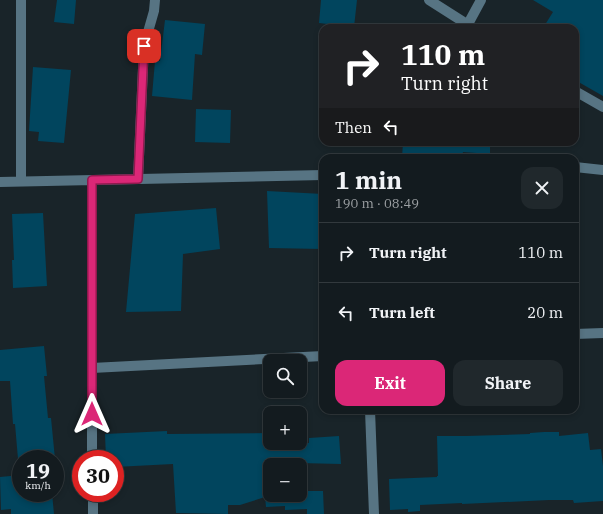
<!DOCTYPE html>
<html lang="en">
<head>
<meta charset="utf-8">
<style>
	body { margin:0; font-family:"IBM Plex Serif",serif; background:#20282c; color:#f1f3f6; height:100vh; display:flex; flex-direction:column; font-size:15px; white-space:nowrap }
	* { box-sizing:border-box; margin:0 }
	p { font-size:13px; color:#9da1a4 }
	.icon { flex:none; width:22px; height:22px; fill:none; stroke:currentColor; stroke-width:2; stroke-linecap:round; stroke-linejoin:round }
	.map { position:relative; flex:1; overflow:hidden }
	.side { position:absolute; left:319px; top:154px; width:260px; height:260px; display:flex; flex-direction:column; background:#131b1f; border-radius:12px; box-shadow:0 2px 6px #0003,0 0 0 1px #32393d }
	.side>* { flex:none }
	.hud { position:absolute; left:319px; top:24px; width:260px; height:122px; border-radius:12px; box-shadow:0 2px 6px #0003,0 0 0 1px #32393d; background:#202124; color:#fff; overflow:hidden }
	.controls { position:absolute; left:263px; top:354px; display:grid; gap:8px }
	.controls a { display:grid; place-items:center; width:44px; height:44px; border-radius:8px; background:#131b1f; box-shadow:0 2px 6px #0003,0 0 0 1px #32393d; font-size:20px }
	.speed { position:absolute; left:12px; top:450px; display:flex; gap:8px; font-size:20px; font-weight:700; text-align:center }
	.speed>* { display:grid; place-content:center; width:52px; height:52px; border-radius:50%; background:#131b1f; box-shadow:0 2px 6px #0003,0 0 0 1px #32393d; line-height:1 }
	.speed small { font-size:10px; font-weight:400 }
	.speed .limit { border:6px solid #d22; background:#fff; color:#111 }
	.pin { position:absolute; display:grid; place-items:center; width:34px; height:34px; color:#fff; margin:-17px; border-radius:8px; box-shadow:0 2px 6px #0006 }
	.me { position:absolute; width:44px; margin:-22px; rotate:0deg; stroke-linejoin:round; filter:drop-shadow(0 0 3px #0008) }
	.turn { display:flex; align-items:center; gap:14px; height:84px; padding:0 16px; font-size:18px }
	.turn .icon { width:52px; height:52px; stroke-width:2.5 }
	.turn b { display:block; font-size:28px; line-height:34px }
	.then { display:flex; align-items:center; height:38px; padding:0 16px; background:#0003; gap:8px; font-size:15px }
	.round { display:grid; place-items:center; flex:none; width:42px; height:42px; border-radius:12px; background:#20282c }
	.summary { display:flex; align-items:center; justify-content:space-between; height:68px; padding:0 16px }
	h1 { font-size:24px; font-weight:700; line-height:30px }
	.cta { display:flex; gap:8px; margin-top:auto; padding:8px 16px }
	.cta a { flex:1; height:46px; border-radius:12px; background:#db2777; color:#fff; font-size:16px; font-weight:700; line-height:46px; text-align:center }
	.cta a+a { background:#20282c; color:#f1f3f6 }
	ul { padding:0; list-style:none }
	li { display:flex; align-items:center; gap:12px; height:60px; padding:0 16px; border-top:1px solid #32393d }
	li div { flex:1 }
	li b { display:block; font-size:15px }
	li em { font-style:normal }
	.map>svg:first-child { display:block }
	.building { fill:#01455e }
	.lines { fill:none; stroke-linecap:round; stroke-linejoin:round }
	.minor { stroke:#577483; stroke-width:10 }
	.route-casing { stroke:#8e194d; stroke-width:10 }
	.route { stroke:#db2777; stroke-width:7 }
</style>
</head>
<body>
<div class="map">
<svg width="603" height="514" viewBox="0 0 603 514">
	<rect width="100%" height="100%" fill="#192429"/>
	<!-- building -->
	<path class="building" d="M57 0H76L74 24 54 22Z
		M321 0H357L354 27 319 23Z
		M533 0H603V96L575 80V28H543L553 12Z
		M165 20 205 24 202 55 195 54 192 100 152 96 155 61H160Z
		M33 67 71 70 64 143 38 141 39 132 29 131Z
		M196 109 231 110 230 143 195 142Z
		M403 142H490V154L463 152 462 157 402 158Z
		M267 191 323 194V249L269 248Z
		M216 208 220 249 183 254 181 311 126 312 135 214Z
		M43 213 47 286 13 288 12 260H14L12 214Z
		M44 346 47 376H44L48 418H51L55 459H18L15 424H13L10 381H0V350Z
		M167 431V434L270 433V443H309V438L339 436 341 464 299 463V465H270V495H306V491H323L324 514H307V509L285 510V506L266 507 265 497 240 505H228V514L176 513 173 464 115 467V459H106L105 434Z
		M544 432H559V436L588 433 590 450 601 449 603 466V501L574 503 573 500H549L462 504V503L420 505V511L408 512V509L390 510 389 479 437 477V476H438L437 436H466L530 434V433Z
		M21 475V493H52L54 514H11V509L1 510 0 477Z"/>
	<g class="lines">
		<!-- minor -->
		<path class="minor" d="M429 0 473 28
			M468 24 481 0
			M575 91 603 107
			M575 167 603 170
			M138 179 144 46 154 11 155 0
			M92 180V459
			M21 181V0
			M0 182 323 175
			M575 334 603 333
			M92 368 323 356
			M370 410 374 514
			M93 493V514"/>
	</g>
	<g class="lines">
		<defs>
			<path id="route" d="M92 414V180L138 179 144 46"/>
		</defs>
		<!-- route casing -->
		<use href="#route" class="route-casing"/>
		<!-- route -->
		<use href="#route" class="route"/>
	</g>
</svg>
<div class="controls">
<a><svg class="icon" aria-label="search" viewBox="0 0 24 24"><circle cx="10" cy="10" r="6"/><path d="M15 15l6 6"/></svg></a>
<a>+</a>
<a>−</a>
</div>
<div class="speed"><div>19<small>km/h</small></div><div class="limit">30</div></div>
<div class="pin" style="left:144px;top:46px;background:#d93025"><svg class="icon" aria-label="arrive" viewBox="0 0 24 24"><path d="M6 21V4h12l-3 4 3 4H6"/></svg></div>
<svg class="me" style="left:92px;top:414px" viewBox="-20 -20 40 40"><path d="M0-17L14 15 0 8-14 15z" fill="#db2777" stroke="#fff" stroke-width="4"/></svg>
<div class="hud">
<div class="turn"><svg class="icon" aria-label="right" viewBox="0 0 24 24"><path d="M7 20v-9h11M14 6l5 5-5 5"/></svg><div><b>110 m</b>Turn right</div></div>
<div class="then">Then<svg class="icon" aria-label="left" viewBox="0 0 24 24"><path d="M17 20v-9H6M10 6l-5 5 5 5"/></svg></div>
</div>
<section class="side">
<div class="summary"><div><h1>1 min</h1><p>190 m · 08:49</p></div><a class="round"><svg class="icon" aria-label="close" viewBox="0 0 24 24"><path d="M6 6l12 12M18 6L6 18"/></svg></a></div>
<ul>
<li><svg class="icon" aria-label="right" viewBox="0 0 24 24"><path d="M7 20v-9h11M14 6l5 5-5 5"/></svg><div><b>Turn right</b></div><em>110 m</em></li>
<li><svg class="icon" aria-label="left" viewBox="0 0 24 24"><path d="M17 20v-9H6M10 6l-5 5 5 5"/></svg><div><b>Turn left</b></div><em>20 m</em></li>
</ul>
<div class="cta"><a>Exit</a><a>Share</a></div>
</section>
</div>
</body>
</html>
